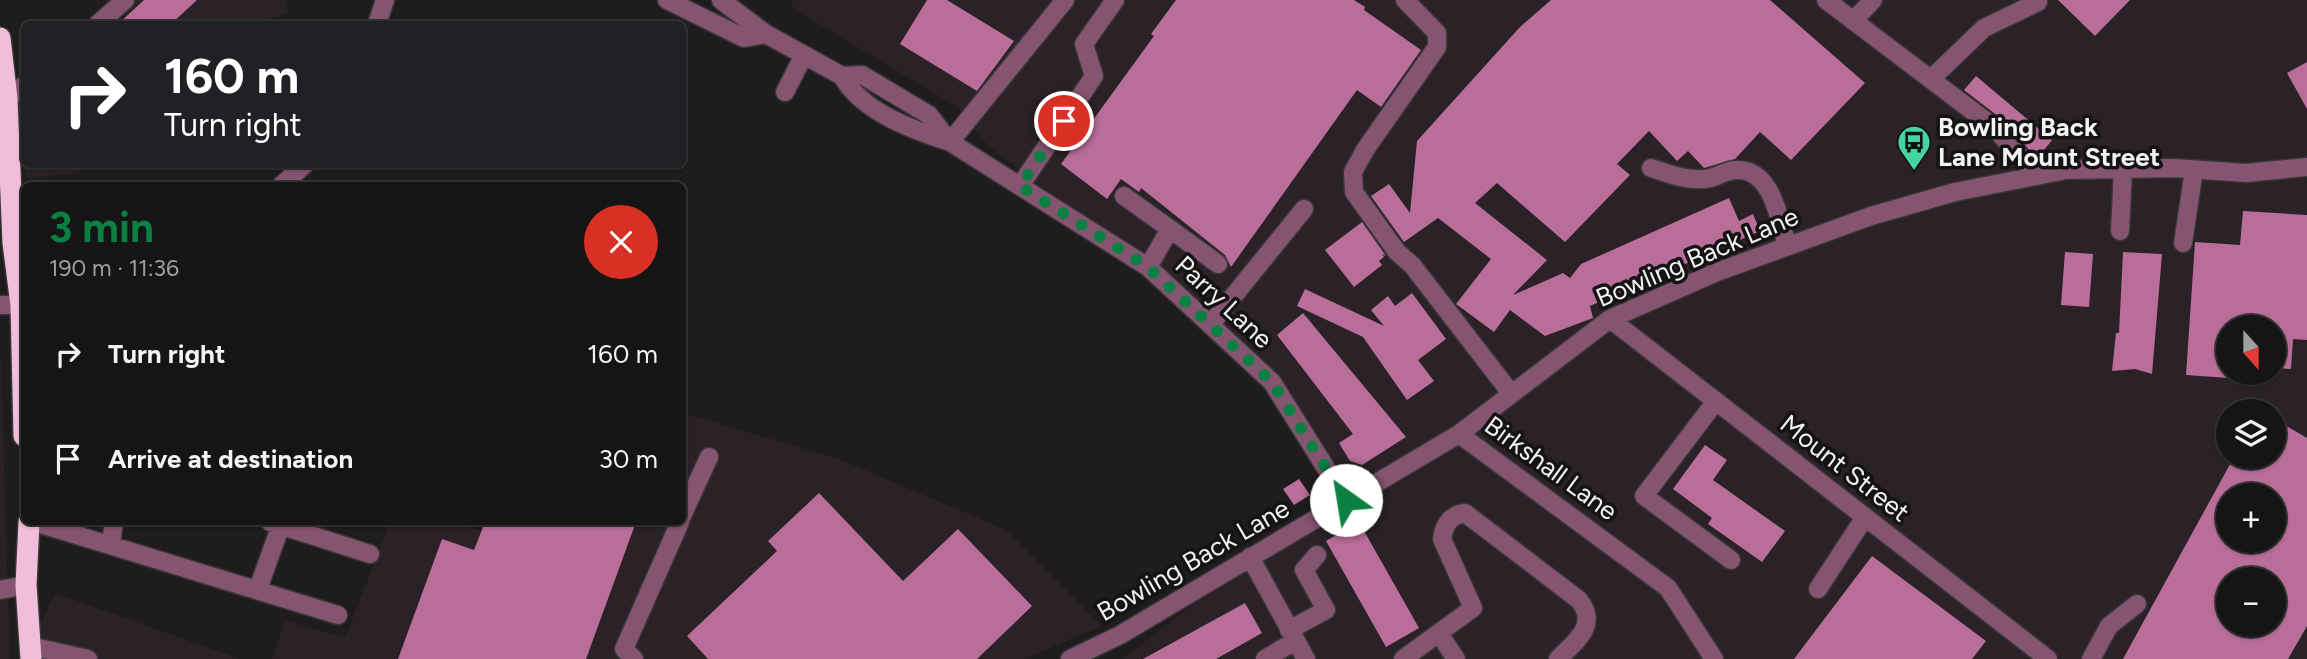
<!DOCTYPE html>
<html lang="en">
<head>
<meta charset="utf-8">
<style>
	body { margin:0; font-family:Figtree,sans-serif; background:#232223; color:#f1f3f6; height:100vh; display:flex; flex-direction:column; font-size:26px; white-space:nowrap }
	* { box-sizing:border-box; margin:0 }
	p { font-size:23px; color:#9e9fa1 }
	.icon { flex:none; width:38px; height:38px; fill:none; stroke:currentColor; stroke-width:2; stroke-linecap:round; stroke-linejoin:round }
	.map { position:relative; flex:1; overflow:hidden }
	.details { position:absolute; left:21px; top:182px; width:665px; height:343px; display:flex; flex-direction:column; background:#161516; border-radius:10px; box-shadow:0 2px 5px #0004,0 0 0 2px #353435 }
	.details>* { flex:none }
	.top-card { position:absolute; left:21px; top:21px; width:665px; height:147px; border-radius:10px; box-shadow:0 2px 5px #0004,0 0 0 2px #353435; background:#202124; color:#fff; overflow:hidden }
	.needle { width:46px; rotate:159deg }
	.buttons { position:absolute; left:2216px; top:315px; display:grid; gap:14px }
	.buttons a { display:grid; place-items:center; width:70px; height:70px; border-radius:50%; background:#161516; box-shadow:0 2px 5px #0004,0 0 0 2px #353435; font-size:35px }
	.pin { position:absolute; display:grid; place-items:center; width:60px; height:60px; color:#fff; margin:-30px; border:4px solid #fff; border-radius:50%; box-shadow:0 2px 7px #0007 }
	.me { position:absolute; width:77px; margin:-38px; rotate:328deg; stroke-linejoin:round; filter:drop-shadow(0 0 5px #0008) }
	.turn { display:flex; align-items:center; gap:24px; height:147px; padding:0 28px; font-size:32px }
	.turn .icon { width:91px; height:91px; stroke-width:2.5 }
	.turn b { display:block; font-size:49px; line-height:60px }
	.round { display:grid; place-items:center; flex:none; width:74px; height:74px; border-radius:37px; background:#232223 }
	.overview { display:flex; align-items:center; justify-content:space-between; height:119px; padding:0 28px }
	h1 { font-size:42px; font-weight:700; line-height:52px; color:#0b8043 }
	ul { padding:0; list-style:none }
	li { display:flex; align-items:center; gap:21px; height:105px; padding:0 28px }
	li div { flex:1 }
	li b { display:block; font-size:26px }
	li em { font-style:normal }
	.map>svg:first-child { display:block }
	.built { fill:#2a2226; fill-rule:evenodd }
	.building { fill:#b96e9a; fill-rule:evenodd }
	.lines { fill:none; stroke-linecap:round; stroke-linejoin:round }
	.minor-casing { stroke:#383637; stroke-width:21 }
	.highway-casing { stroke:#383637; stroke-width:24 }
	.minor { stroke:#855470; stroke-width:18 }
	.highway { stroke:#f1beda; stroke-width:21 }
	.route { stroke:#0b8043; stroke-width:12; stroke-dasharray:0 21.6 }
	.labels { text-anchor:middle; dominant-baseline:central; stroke-width:7; stroke-linejoin:round; paint-order:stroke }
	.poi-label { font-size:26px; font-weight:bold; fill:#f3f2f3; stroke:#151314; text-anchor:start }
	.street-label { font-size:26px; fill:#f3f2f3; stroke:#151314 }
</style>
</head>
<body>
<div class="map">
<svg width="2307" height="659" viewBox="0 0 2307 659">
	<rect width="100%" height="100%" fill="#1e1c1d"/>
	<!-- built -->
	<path class="built" d="M136 0H286L288 14 248 24H134L121 13Z
		M793 0H2307V659H1123L1208 592 1346 500 1272 382 1148 267 989 147 957 107 791 7ZM2228 327H2273V373H2228ZM2228 411H2273V457H2228ZM2228 495H2273V541H2228ZM2228 579H2273V625H2228Z
		M24 103V164L80 165 79 173 25 178 18 109Z
		M0 334 10 659H0Z
		M683 413 839 459 1006 530 1102 626 1024 659H272L285 620 345 638 390 522H453L488 534 493 522H682Z
		M55 593 240 659H31L30 646Z"/>
	<!-- building -->
	<path class="building" d="M144 0H197L171 24H118Z
		M927 0H947L1014 41 977 91 900 44Z
		M1176 0H1354L1365 7 1364 10 1421 50 1381 107 1357 90 1231 267 1225 255 1141 188 1139 192 1121 179 1107 199 1061 164 1154 36 1151 34Z
		M1551 0H1770L1865 83 1791 160 1760 132 1735 159 1704 168 1688 151 1677 161 1649 131 1617 164 1630 175 1565 242 1497 183 1475 203 1547 260 1513 295 1563 273 1570 278 1581 264 1729 198 1739 221 1753 214 1760 231 1590 306 1593 318 1545 336 1510 310 1494 332 1456 304 1491 259 1438 218 1404 242 1371 196 1389 184 1410 213 1417 141 1520 27Z
		M2058 0H2130L2095 36Z
		M2307 62V109L2287 73Z
		M1976 76 2052 140 2037 159 2003 120 1964 90Z
		M2243 211 2307 215V340L2293 339 2291 369 2273 368V327H2228V378L2186 375 2195 242 2240 245Z
		M1362 222 1386 256 1382 254 1384 257 1379 261 1382 265 1354 287 1325 250Z
		M2065 252 2093 254 2089 307 2061 305Z
		M2123 252 2162 254 2152 374 2135 369 2112 371 2116 333H2119Z
		M1305 289 1384 326 1371 310 1388 296 1395 306 1412 293 1446 339 1418 360 1434 381 1407 400 1363 337 1297 306Z
		M1303 313 1406 437 1362 465 1350 461 1339 443 1353 434 1277 335Z
		M2273 418 2307 438V626L2288 659H2123L2234 457H2273ZM2228 495H2273V541H2228ZM2228 579H2273V625H2228Z
		M1705 445 1727 460 1713 480 1785 531 1762 562 1708 524 1712 518 1673 489Z
		M1299 479 1310 495 1294 505 1283 489Z
		M819 493 903 581 958 529 1032 606 977 659H708L687 636 777 551 768 541Z
		M485 522H636L586 659H398L442 539 474 550Z
		M1359 522 1419 628 1386 647 1326 541Z
		M1872 556 1986 641 1972 659H1794Z
		M1245 603 1262 633 1216 659H1143Z"/>
	<g class="lines">
		<defs>
			<path id="minor" d="M667 0 744 38 766 34
				M721 0 766 34 842 76 862 75 929 115 950 142
				M1405 0 1437 33V47L1365 150 1353 172 1354 192 1397 252 1412 265 1510 392
				M1826 0 1995 128 2037 176
				M1853 21 1873 0
				M98 24 125 0
				M377 24 385 0
				M842 76C862 112 913 130 950 142L1148 267 1272 382 1346 500
				M1931 79 1984 28 2038 2
				M785 92 804 55
				M7 99 24 85
				M950 142 1065 0
				M1651 168C1667 173 1686 181 1704 179 1715 179 1725 170 1736 170 1772 168 1779 219 1787 245
				M281 186 305 164
				M1020 186 1094 76 1084 44 1115 0
				M1124 196 1170 229
				M2120 231 2123 169
				M2183 243 2194 170
				M1148 267 1170 229 1218 264
				M0 305H21
				M1610 319 2048 659
				M1210 325 1304 209
				M1716 401 1644 496 1731 560
				M1459 434 1668 588 1714 659
				M682 516 709 457
				M34 522 338 615
				M270 522 370 554
				M111 544 114 522
				M1250 557 1306 659
				M258 589 282 522
				M1818 589 1865 517
				M0 590 26 585
				M1289 630 1326 610 1304 570 1317 555
				M1440 635 1456 659
				M30 646 88 659
				M634 659 624 649 680 522
				M1070 659 1120 635 1459 434 1610 319 1717 272 1871 216 1955 192 2066 170 2174 168 2246 173 2307 167
				M1265 659 1295 641
				M1403 659 1473 608 1442 539C1444 525 1450 515 1465 513L1579 600C1599 625 1576 641 1558 659
				M2091 659 2109 626 2137 604"/>
			<path id="highway" d="M0 38 7 99 13 243 21 305 24 436
				M29 522 26 585 31 659"/>
		</defs>
		<!-- minor casing -->
		<use href="#minor" class="minor-casing"/>
		<!-- highway casing -->
		<use href="#highway" class="highway-casing"/>
		<!-- minor -->
		<use href="#minor" class="minor"/>
		<!-- highway -->
		<use href="#highway" class="highway"/>
	</g>
	<g class="lines">
		<!-- route -->
		<path class="route" d="M1064 121 1020 186 1148 267 1272 382 1346 500"/>
	</g>
	<!-- icons -->
	<defs>
		<symbol id="bus-pin" viewBox="-11 -11 22 30"><path d="M0 17L-7.5 6A9.5 9.5 0 1 1 7.5 6Z" fill="#44d4a0" stroke="#151314"/><path d="M-5-6H5V4H4V6H2V4H-2V6H-4V4H-5ZM-3.5-4V0h7V-4ZM-3.5 1.2v1.5H-2V1.2ZM2 1.2v1.5H3.5V1.2Z" fill="#111"/></symbol>
	</defs>
	<g fill-rule="evenodd">
		<use href="#bus-pin" x="1895" y="123" width="38" height="52"/>
	</g>
	<g class="labels">
		<!-- poi labels -->
		<g class="poi-label">
			<text x="1938" y="127">Bowling Back<tspan x="1938" dy="30">Lane Mount Street</tspan></text>
		</g>
		<!-- street labels -->
		<g class="street-label">
			<text transform="translate(1697 257) rotate(-23)">Bowling Back Lane</text>
			<text transform="translate(1224 302) rotate(43)">Parry Lane</text>
			<text transform="translate(1551 468) rotate(36)">Birkshall Lane</text>
			<text transform="translate(1845 468) rotate(38)">Mount Street</text>
			<text transform="translate(1193 560) rotate(-30)">Bowling Back Lane</text>
		</g>
	</g>
</svg>
<div class="buttons">
<a><svg class="needle" viewBox="-14 -14 28 28"><path d="M0-13l5 13h-10z" fill="#e53935"/><path d="M0 13l5-13h-10z" fill="#9e9fa1"/></svg></a>
<a><svg class="icon" aria-label="layers" viewBox="0 0 24 24"><path d="M12 4l9 5-9 5-9-5zM3 14l9 5 9-5"/></svg></a>
<a>+</a>
<a>−</a>
</div>
<div class="pin" style="left:1064px;top:121px;background:#d93025"><svg class="icon" aria-label="arrive" viewBox="0 0 24 24"><path d="M6 21V4h12l-3 4 3 4H6"/></svg></div>
<svg class="me" style="left:1346px;top:500px" viewBox="-20 -20 40 40"><circle r="19" fill="#fff"/><path d="M0-13L10 11 0 6-10 11z" fill="#0b8043"/></svg>
<div class="top-card">
<div class="turn"><svg class="icon" aria-label="right" viewBox="0 0 24 24"><path d="M7 20v-9h11M14 6l5 5-5 5"/></svg><div><b>160 m</b>Turn right</div></div>
</div>
<section class="details">
<div class="overview"><div><h1>3 min</h1><p>190 m · 11:36</p></div><a class="round" style="background:#d93025;color:#fff"><svg class="icon" aria-label="close" viewBox="0 0 24 24"><path d="M6 6l12 12M18 6L6 18"/></svg></a></div>
<ul>
<li><svg class="icon" aria-label="right" viewBox="0 0 24 24"><path d="M7 20v-9h11M14 6l5 5-5 5"/></svg><div><b>Turn right</b></div><em>160 m</em></li>
<li><svg class="icon" aria-label="arrive" viewBox="0 0 24 24"><path d="M6 21V4h12l-3 4 3 4H6"/></svg><div><b>Arrive at destination</b></div><em>30 m</em></li>
</ul>
</section>
</div>
</body>
</html>
